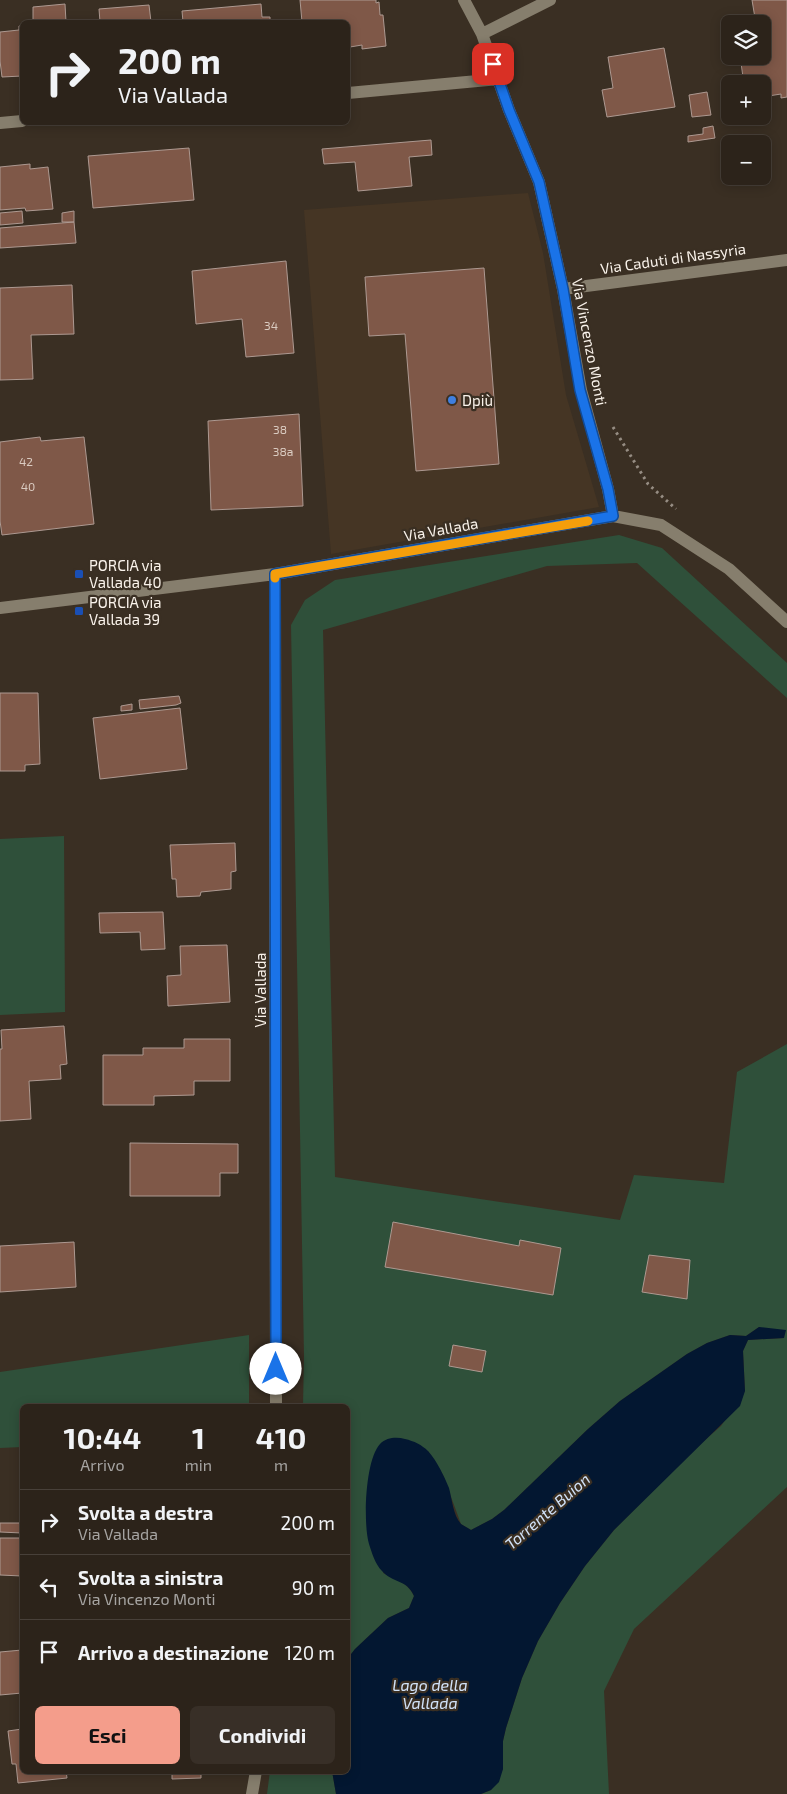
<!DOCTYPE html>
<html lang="it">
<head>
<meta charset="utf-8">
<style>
	body { margin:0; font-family:"Exo 2",sans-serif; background:#382f27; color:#f1f3f6; height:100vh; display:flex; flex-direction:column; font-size:19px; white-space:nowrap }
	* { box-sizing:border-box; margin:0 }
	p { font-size:16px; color:#a6a4a2 }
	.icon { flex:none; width:28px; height:28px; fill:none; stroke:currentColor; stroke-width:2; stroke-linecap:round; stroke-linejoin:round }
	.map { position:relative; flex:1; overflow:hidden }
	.panel { position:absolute; left:20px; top:1404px; width:330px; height:370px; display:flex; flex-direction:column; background:#2c231a; border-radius:8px; box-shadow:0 2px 12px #0003,0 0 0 1px #484039 }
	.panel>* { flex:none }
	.guide { position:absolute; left:20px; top:20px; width:330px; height:105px; border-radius:8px; box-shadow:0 2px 12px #0003,0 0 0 1px #484039; background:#2c231a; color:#f1f3f6; overflow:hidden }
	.controls { position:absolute; left:721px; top:15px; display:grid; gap:10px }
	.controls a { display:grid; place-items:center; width:50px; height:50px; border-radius:8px; background:#2c231a; box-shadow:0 2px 12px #0003,0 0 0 1px #484039; font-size:25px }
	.pin { position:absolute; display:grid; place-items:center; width:42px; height:42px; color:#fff; margin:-21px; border-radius:10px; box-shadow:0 2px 8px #0006 }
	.me { position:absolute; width:55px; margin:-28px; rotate:0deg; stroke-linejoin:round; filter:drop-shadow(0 0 4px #0008) }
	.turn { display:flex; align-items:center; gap:18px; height:105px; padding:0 15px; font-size:22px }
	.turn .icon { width:65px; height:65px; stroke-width:2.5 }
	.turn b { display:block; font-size:35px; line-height:42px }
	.eta { display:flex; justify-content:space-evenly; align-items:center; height:85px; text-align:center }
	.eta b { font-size:30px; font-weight:700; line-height:35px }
	.primary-button { display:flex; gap:10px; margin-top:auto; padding:10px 15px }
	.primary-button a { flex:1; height:58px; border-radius:8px; background:#f49d8b; color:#111; font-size:20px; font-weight:700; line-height:58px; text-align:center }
	.primary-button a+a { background:#382f27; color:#f1f3f6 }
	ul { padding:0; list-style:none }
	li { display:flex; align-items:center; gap:15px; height:65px; padding:0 15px; border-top:1px solid #484039 }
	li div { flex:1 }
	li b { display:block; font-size:19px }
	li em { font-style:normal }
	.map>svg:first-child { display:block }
	.built { fill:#453524 }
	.green { fill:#2f503a }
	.water { fill:#031731 }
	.building { fill:#7f5848; stroke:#ad9991 }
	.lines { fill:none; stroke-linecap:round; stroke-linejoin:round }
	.path { stroke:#968d83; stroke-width:3; stroke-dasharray:2.5 4; stroke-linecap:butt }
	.minor { stroke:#867e6d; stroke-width:12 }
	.route-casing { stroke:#114b97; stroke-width:12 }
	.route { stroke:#1a73e8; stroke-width:9 }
	.slow { stroke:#f59e0b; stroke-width:9 }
	.shop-dot { fill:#3f7fe0; stroke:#3a2f23; stroke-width:2 }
	.transit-dot { fill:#1a4fb4; stroke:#3a2f23; stroke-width:2 }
	.labels { text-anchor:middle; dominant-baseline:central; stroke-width:4.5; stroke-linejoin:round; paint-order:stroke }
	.number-label { font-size:12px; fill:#dbccc2 }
	.street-label { font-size:15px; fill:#faf3eb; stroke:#3a2f23 }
	.poi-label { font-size:15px; fill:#faf3eb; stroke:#3a2f23; text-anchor:start }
	.water-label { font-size:16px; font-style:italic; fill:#d1e2f8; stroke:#3a2f23 }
</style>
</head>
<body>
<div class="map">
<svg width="787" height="1794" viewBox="0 0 787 1794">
	<rect width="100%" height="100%" fill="#3a2f23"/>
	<!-- built -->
	<path class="built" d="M528 193 543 253 566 395 599 507 331 554 304 210Z"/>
	<!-- green -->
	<path class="green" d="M619 535 662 548 787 663V698L637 563 547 566 323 630 335 1177 620 1220 634 1175 724 1183 737 1072 787 1044V1487L634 1629 604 1691 609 1794H481L491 1790 503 1769V1741L506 1728 522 1678 538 1641 560 1603 585 1566 614 1530 690 1453 721 1426 745 1391 743 1351 748 1340 784 1338 759 1327 746 1336 730 1335 707 1343 687 1354 620 1401 588 1429 504 1510 492 1519 471 1530 461 1524 443 1475 428 1451 383 1573C396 1579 408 1583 414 1596L409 1608 388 1618 355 1649 348 1658V1406H303L304 1356 291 625 305 600 335 580Z
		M64 836 65 1012 0 1015V839Z
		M249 1335V1406H22V1447L0 1448V1372Z
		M270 1771H332L336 1794H267Z"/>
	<!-- water -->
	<path class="water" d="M759 1327 786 1330 784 1338 748 1340 743 1351 745 1391 740 1406 614 1530 585 1566 560 1603 538 1641 522 1678 506 1728 503 1741V1769L499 1782 491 1790 481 1794H336L332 1771H348V1658L355 1649 388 1618 409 1608 414 1596C407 1579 392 1583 382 1571 375 1564 372 1553 369 1544 363 1524 365 1460 380 1444 387 1437 397 1437 405 1439 414 1441 422 1445 428 1451 437 1461 444 1476 449 1488 452 1499 453 1515 461 1524 464 1526 468 1528 471 1530L492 1519 504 1510 588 1429 620 1401 687 1354 707 1343 730 1335 746 1336Z"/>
	<!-- building -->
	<path class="building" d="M300 0H376V3L379 2 380 15H383L386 46 362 49V45L350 47V44L348 45V22H302Z
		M752 0H787V97L781 98V94L762 97V84H744L740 56H762V24H756Z
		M65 4 66 22H33V7Z
		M261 4 262 17H270V22H183L182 11Z
		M149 5 151 22H100L99 9Z
		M22 25V76L2 77 0 61V32L19 30V26Z
		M664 48 675 107 607 117 602 90 613 88 608 57Z
		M707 92 711 115 692 117 689 95Z
		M713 126 715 138 688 142V136L703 134V128Z
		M431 140 432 155 409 157 412 186 358 191 355 162 324 164 322 149Z
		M189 148 194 200 93 208 88 156Z
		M30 164V169L48 167 53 209 26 211 25 208 0 210V167Z
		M22 211 23 223 0 225V213Z
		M74 211V222H62V213Z
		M74 222 76 243 0 248V228Z
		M286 261 294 353 246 357 242 319 196 324 192 271Z
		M484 268 499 464 416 471 405 334 369 336 365 277Z
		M72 285 74 334 31 335 33 379 0 380V288Z
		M299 414 303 506 211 510 208 421Z
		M40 437 41 441 84 437 94 524 2 535 0 521V442Z
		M0 693H38L40 764 25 765V771H0Z
		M179 696 181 703 176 705 140 709 139 700Z
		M132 704V710L121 711V706Z
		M180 708 187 769 100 779 93 718Z
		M235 843 236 871 231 872V889L201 892 200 896 177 897 176 879H172L170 845Z
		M163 912 165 949 141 950 140 932 100 933 99 913Z
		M227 945 230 1002 168 1006 167 976 181 975 180 946Z
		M64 1026 67 1064 60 1065 61 1079 29 1081 31 1119 0 1121V1049H2L1 1030Z
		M184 1039H230V1081H194V1095L154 1096V1105H103V1055H143V1048H184Z
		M130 1143 238 1144V1173H220V1196H130Z
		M393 1222 519 1246 520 1240 561 1248 553 1295 385 1267Z
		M74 1242 76 1287 0 1292V1246Z
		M649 1255 690 1260 687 1299 642 1292Z
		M453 1345 486 1351 482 1372 449 1366Z
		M0 1523H22V1533L0 1532Z
		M0 1538H22V1576L0 1575Z
		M22 1650V1693L0 1695V1652Z
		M22 1729V1771H66L67 1778 18 1783 16 1764H12L8 1731Z
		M172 1771H201V1778L172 1779Z"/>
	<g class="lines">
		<!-- path -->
		<path class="path" d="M613 427 648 484 676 509"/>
		<!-- minor -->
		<path class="minor" d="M464 0 482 34 509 110 539 182 563 289 581 390 608 489 613 516
			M482 34 550 0
			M348 93 499 79
			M0 123 22 121
			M563 289 787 260
			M275 574 276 1406
			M0 608 275 574 613 516 661 525 729 569 787 622
			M252 1794 256 1771"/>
	</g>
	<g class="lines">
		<defs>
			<path id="route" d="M276 1369 275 574 613 516 608 489 580 390 563 289 539 182 509 110 493 64"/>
		</defs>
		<!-- route casing -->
		<use href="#route" class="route-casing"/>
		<!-- route -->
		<use href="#route" class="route"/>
		<!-- slow -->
		<path class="slow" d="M275 578V574L588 521"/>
	</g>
	<!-- markers -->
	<circle class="shop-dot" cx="452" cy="400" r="5"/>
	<g class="transit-dot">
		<rect x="74" y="569" width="10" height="10" rx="2.5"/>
		<rect x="74" y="606" width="10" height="10" rx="2.5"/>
	</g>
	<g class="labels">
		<!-- number labels -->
		<g class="number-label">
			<text x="271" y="325">34</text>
			<text x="280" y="429">38</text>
			<text x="283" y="451">38a</text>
			<text x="26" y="461">42</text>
			<text x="28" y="486">40</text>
		</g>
		<!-- street labels -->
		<g class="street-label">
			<text transform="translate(673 258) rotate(-8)">Via Caduti di Nassyria</text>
			<text transform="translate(590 342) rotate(79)">Via Vincenzo Monti</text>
			<text transform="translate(441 529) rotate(-10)">Via Vallada</text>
			<text transform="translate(260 990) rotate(-90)">Via Vallada</text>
		</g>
		<!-- poi labels -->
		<g class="poi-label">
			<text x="462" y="400">Dpiù</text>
			<text x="89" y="565">PORCIA via<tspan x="89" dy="17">Vallada 40</tspan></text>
			<text x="89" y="602">PORCIA via<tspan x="89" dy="17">Vallada 39</tspan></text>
		</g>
		<!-- water labels -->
		<g class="water-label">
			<text transform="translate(547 1511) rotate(-41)">Torrente Buion</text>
			<text x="430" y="1684">Lago della<tspan x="430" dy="18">Vallada</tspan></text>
		</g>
	</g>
</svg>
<div class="controls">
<a><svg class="icon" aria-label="layers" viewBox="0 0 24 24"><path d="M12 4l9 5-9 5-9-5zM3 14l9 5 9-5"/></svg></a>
<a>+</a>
<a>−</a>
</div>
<div class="pin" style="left:493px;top:64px;background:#d93025"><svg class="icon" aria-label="arrive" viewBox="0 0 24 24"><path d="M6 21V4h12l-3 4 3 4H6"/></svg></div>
<svg class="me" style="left:276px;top:1369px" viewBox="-20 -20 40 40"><circle r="19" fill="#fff"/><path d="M0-13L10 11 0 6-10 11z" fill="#1a73e8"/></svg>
<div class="guide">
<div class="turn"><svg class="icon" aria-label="right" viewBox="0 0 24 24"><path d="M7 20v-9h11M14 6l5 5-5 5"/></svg><div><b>200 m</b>Via Vallada</div></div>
</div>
<section class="panel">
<div class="eta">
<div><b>10:44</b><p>Arrivo</p></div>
<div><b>1</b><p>min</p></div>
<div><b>410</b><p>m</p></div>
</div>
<ul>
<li><svg class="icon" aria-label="right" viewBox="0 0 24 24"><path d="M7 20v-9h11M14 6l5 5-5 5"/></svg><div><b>Svolta a destra</b><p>Via Vallada</p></div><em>200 m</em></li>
<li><svg class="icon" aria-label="left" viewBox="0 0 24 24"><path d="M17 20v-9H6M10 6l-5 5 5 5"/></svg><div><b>Svolta a sinistra</b><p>Via Vincenzo Monti</p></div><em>90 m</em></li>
<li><svg class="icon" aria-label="arrive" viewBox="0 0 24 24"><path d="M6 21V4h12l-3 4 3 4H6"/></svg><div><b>Arrivo a destinazione</b></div><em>120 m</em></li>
</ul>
<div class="primary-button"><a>Esci</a><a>Condividi</a></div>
</section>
</div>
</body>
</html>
